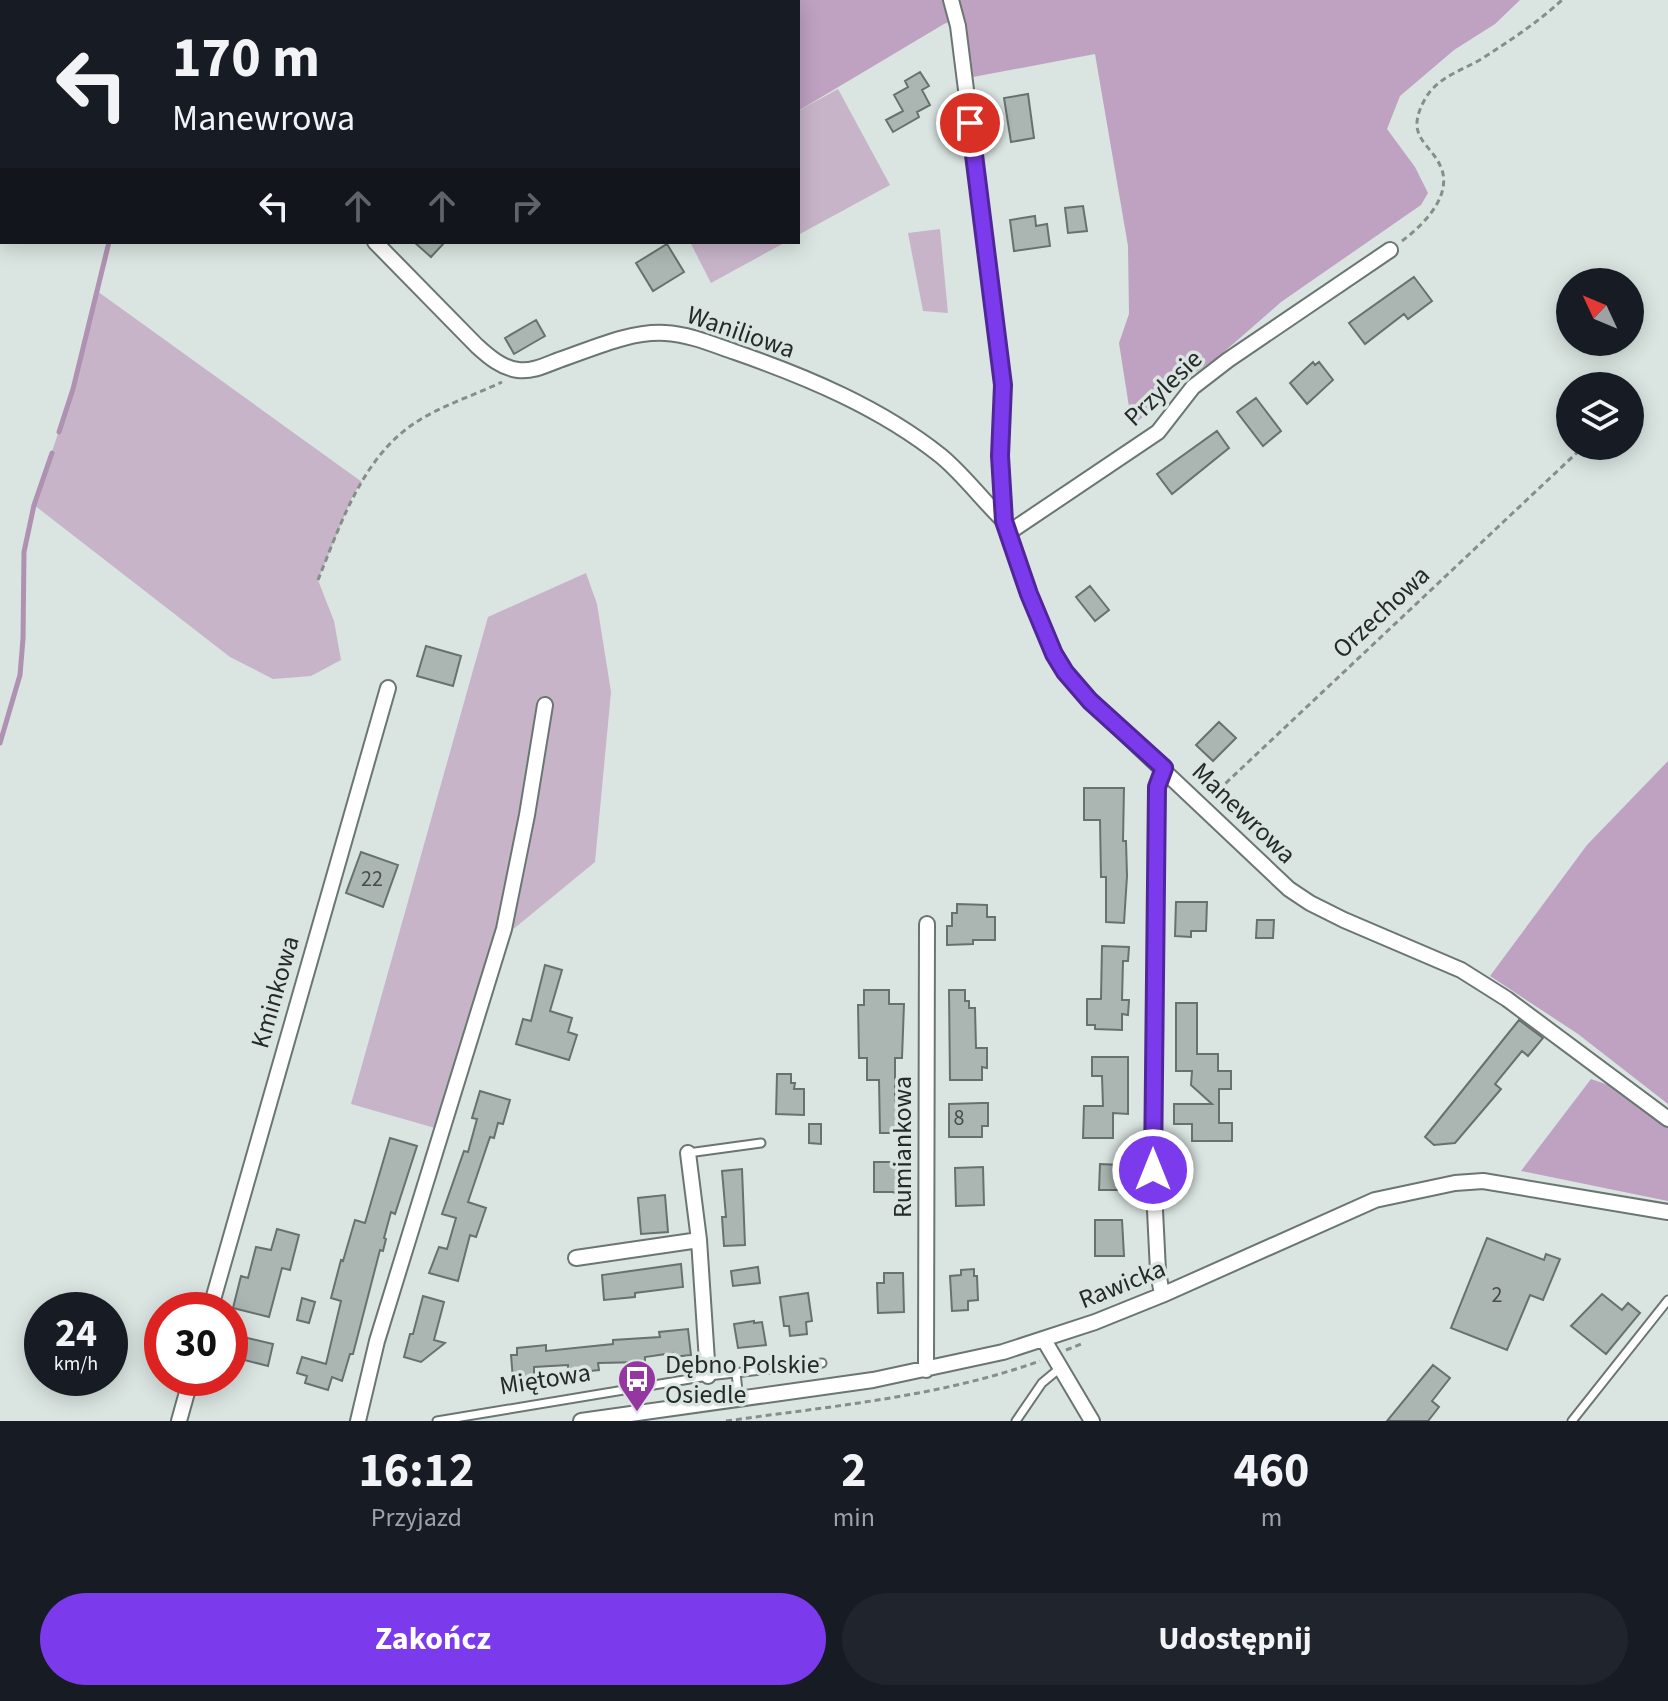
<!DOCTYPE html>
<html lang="pl">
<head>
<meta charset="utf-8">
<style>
	body { margin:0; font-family:"Source Sans 3",sans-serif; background:#20242c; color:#f1f3f6; height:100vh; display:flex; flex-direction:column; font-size:30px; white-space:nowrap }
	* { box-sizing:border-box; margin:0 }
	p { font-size:26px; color:#9ea1a6 }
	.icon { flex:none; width:44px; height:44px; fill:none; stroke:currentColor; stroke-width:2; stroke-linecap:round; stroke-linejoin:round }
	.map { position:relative; height:1421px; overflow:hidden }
	.side { display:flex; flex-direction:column; background:#171b24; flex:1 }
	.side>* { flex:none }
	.top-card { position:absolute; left:0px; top:0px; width:800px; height:244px; box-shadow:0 4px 20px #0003; background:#171b24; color:#f1f3f6; overflow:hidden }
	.needle { width:52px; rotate:314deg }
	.controls { position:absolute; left:1556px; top:268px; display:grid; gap:16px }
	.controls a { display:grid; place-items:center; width:88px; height:88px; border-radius:50%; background:#171b24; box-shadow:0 4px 20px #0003; font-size:40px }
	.speed { position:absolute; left:24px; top:1292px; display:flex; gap:16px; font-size:40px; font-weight:700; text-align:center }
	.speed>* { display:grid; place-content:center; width:104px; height:104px; border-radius:50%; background:#171b24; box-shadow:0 4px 20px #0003; line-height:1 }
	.speed small { font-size:20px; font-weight:400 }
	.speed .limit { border:12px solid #d22; background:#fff; color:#111 }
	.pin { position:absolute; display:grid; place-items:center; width:68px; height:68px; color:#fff; margin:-34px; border:4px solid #fff; border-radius:50%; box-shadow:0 2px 8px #0007 }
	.me { position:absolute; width:88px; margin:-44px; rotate:0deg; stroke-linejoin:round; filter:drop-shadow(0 0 6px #0008) }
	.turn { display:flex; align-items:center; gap:28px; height:168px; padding:0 40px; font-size:36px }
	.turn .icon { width:104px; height:104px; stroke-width:2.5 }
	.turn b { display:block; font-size:56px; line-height:68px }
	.lanes { display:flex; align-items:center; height:76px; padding:0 40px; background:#0003; justify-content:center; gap:40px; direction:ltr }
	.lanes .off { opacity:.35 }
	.eta { display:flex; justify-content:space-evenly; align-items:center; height:136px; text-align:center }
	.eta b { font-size:48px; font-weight:700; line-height:56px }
	.action { display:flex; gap:16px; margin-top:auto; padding:16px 40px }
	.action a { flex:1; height:92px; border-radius:48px; background:#7c3aed; color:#fff; font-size:32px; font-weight:700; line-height:92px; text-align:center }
	.action a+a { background:#20242c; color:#f1f3f6 }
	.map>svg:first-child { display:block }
	.green { fill:#c7b4c9 }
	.forest { fill:#bfa1c2 }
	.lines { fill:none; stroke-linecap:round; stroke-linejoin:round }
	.stream { stroke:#af91b1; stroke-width:5 }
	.building { fill:#abb6b2; stroke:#67726e; stroke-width:2 }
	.lane-casing { stroke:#6b7672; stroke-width:11 }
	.street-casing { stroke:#6b7672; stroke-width:18 }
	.path { stroke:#868e8b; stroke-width:3; stroke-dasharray:6 4; stroke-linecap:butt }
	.lane { stroke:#fff; stroke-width:7 }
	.street { stroke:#fff; stroke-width:14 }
	.route-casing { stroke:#51269a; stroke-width:20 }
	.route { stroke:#7c3aed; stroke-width:14 }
	.labels { text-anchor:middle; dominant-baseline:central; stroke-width:7; stroke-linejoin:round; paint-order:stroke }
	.number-label { font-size:22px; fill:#464d4a }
	.street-label { font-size:26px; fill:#252a28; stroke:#dae5e1 }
	.poi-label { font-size:26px; fill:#252a28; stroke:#dae5e1; text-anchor:start }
</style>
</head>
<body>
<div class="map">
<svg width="1668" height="1421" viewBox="0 0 1668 1421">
	<rect width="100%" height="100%" fill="#dae5e1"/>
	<!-- green -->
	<path class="green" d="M838 89 890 185 798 235V111Z
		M940 229 948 313 923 311 908 233Z
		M690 242H786L711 283Z
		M97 291 362 482 353 495 318 580 334 621 341 660 311 676 273 679 230 657 34 505 73 389Z
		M586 573 597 604 611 692 595 862 511 931 505 929 442 1130 351 1104 488 617Z"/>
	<!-- forest -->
	<path class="forest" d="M633 0H1520L1495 24 1454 50 1400 96 1387 129 1415 167 1428 193 1421 205 1281 302 1217 358 1196 372 1132 426 1119 343 1129 314 1128 246 1095 54 973 77 964 16 944 24 798 111V2H629Z
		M1668 761V1104L1578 1034 1490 976 1587 845Z
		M1591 1079 1611 1086 1668 1128V1201L1521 1171Z"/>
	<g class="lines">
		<!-- stream -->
		<path class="stream" d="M209 2V0
			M59 432 73 389 109 242
			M0 743 20 675 23 639 24 552 34 505 52 453"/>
	</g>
	<!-- building -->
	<path class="building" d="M920 72 929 86 922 90 930 105 917 112 919 117 893 132 886 120 903 111 894 95 908 87 905 81Z
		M1028 94 1034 138 1011 142 1004 98Z
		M1083 206 1087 231 1068 233 1065 208Z
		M1035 216 1036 226 1047 224 1050 246 1014 251 1010 220Z
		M414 242H445L431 257Z
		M667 244 684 272 653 291 636 263Z
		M1414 277 1432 301 1408 319 1404 314 1365 344 1349 323Z
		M536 320 545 336 514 354 505 338Z
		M1313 362 1315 365 1319 362 1333 380 1307 404 1290 383Z
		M1256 398 1281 431 1263 446 1237 412Z
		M1217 431 1229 448 1172 494 1157 474Z
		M1090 586 1109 610 1095 621 1076 597Z
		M426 646 461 656 453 686 417 676Z
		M1219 722 1236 738 1213 761 1196 745Z
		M1084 788H1124L1123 841H1126L1127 876 1124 923 1106 922V877H1101L1100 820H1084Z
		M361 852 398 865 383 907 346 893Z
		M1176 902H1207L1206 931H1191V937L1175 936Z
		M957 904 987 905V917H995V940H973V944L947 945V926H952V913H957Z
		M1257 920H1274L1273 938H1256Z
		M1102 946 1129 947 1128 961H1123L1122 1000H1129L1128 1015 1122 1014V1030L1095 1029V1025H1087V999H1101Z
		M545 965 562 970 550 1011 572 1018 568 1032 577 1035 569 1060 516 1044 523 1019 531 1021Z
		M864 990H889V1004H904L902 1058H895V1100H903L904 1133H880L879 1080H867V1058H859L858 1005H864Z
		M949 990H965V1001H969V1008H975L976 1048H987V1068L982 1067V1080H950Z
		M1176 1003H1197V1054H1218V1071H1231V1089H1219V1123H1232V1141H1192V1124H1174V1104H1212L1191 1085 1192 1071H1176Z
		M1519 1020 1543 1038 1528 1056 1522 1051 1495 1084 1501 1089 1455 1143 1434 1145 1425 1137Z
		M1092 1057H1128V1114L1113 1113V1138H1083L1084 1106H1103L1102 1076H1092Z
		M777 1074H791V1083H795L794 1089H804V1115L776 1114Z
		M480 1091 510 1100 503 1124 498 1123 494 1138 490 1137 468 1202 486 1208 476 1237 470 1235 458 1281 429 1273 439 1247 447 1249 456 1218 442 1214 464 1151 468 1152 477 1119 472 1118Z
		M982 1103H988V1126H982V1137H949V1104Z
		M809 1124H821V1144L809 1143Z
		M390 1138 417 1146 395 1214 391 1212 384 1238 386 1239 383 1251 380 1250 353 1354H350L342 1381 332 1377 328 1390 305 1383 307 1376 297 1373 302 1357 326 1364 341 1301 331 1298 341 1260 343 1261 355 1220 365 1223Z
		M874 1162H902L905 1191 897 1194 893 1192H874Z
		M1100 1164 1120 1165V1190H1099Z
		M983 1167 984 1205 956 1206 955 1168Z
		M742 1169 745 1245 724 1246 722 1217H726L722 1171Z
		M665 1195 668 1232 641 1234 638 1198Z
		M1095 1220H1122L1124 1256H1095Z
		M277 1229 299 1235 290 1270 282 1268 269 1317 233 1308 241 1276 248 1278 256 1247 271 1250Z
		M1487 1238 1544 1260 1546 1254 1560 1259 1543 1300 1530 1295 1507 1350 1451 1328Z
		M681 1264 683 1287 635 1293V1297L604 1300 602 1275Z
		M758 1267 760 1283 733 1286 731 1271Z
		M974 1269V1276H977L978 1300 968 1301V1310L952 1311 950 1276 961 1275V1270Z
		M884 1273H903L904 1312 878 1313 877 1283H884Z
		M808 1293 812 1321 806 1322 807 1334 790 1336 789 1326H784L780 1297Z
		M1602 1294 1622 1310 1628 1303 1640 1313 1606 1354 1571 1326Z
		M423 1296 444 1302 434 1340 445 1343 421 1362 404 1357 410 1334H413Z
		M302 1298 315 1302 309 1323 297 1320Z
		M754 1321V1323L762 1322 766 1345 738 1348 734 1324Z
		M688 1329 691 1355 673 1357V1353L645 1357V1362L598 1363 599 1370 580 1372 579 1369 568 1370V1365L534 1367V1377L513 1379 511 1355H517V1348L546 1345V1351L613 1344V1340L660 1337 659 1332Z
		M239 1336 273 1344 268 1366 233 1357Z
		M1433 1365 1450 1378 1432 1401 1439 1407 1428 1421H1387Z"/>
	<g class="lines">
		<defs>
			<path id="lane" d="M688 1153 761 1143
				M736 1373 739 1400
				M437 1421 708 1376 822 1363
				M1016 1421 1042 1383 1060 1368
				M1572 1421 1668 1300"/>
			<path id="street" d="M951 0 958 26 1003 385 1000 456 1004 521 1029 594 1054 654 1065 672 1090 701 1289 889 1310 903 1344 920 1461 970 1507 999 1668 1119
				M375 242 477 346C489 357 502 368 518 370 532 372 546 365 559 360 592 349 629 331 665 333 688 334 712 344 735 352 807 377 881 408 941 456 964 475 982 500 1004 521
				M1008 533 1158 432 1193 387 1228 360 1390 250
				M688 1153 699 1240 708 1376
				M576 1258 699 1240
				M1162 1295 1158 1271 1153 1170 1157 787 1164 768
				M210 1310 388 688
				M1044 1340 1092 1421
				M926 1370 927 924
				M179 1421 191 1378
				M358 1421 377 1341 504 929 527 815 545 705
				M581 1421 873 1380 1003 1352 1095 1322 1162 1295 1375 1200 1455 1183 1483 1181 1668 1212"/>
		</defs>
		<!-- lane casing -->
		<use href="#lane" class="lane-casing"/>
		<!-- street casing -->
		<use href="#street" class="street-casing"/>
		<!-- path -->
		<path class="path" d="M1402 241C1422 226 1451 198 1442 170 1432 142 1403 139 1425 99 1438 76 1462 71 1483 58 1511 40 1538 22 1562 0
			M1630 403 1635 398
			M318 580C341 523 363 455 418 421 443 405 475 395 502 382
			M1211 797 1584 446
			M1066 1350 1081 1344
			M726 1421C832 1406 939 1397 1040 1361"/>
		<!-- lane -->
		<use href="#lane" class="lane"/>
		<!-- street -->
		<use href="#street" class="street"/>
	</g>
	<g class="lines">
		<defs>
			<path id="route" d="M970 123 1003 385 1000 456 1004 521 1029 594 1054 654 1065 672 1090 701 1164 768 1157 787 1153 1170"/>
		</defs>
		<!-- route casing -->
		<use href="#route" class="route-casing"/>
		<!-- route -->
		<use href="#route" class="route"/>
	</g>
	<!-- icons -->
	<defs>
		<symbol id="bus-pin" viewBox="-11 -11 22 30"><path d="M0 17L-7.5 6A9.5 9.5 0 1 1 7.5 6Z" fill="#9537a0" stroke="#dae5e1"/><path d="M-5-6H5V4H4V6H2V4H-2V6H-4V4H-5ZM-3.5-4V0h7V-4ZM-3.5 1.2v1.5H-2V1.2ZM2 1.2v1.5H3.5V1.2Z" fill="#fff"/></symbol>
	</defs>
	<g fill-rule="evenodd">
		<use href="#bus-pin" x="615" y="1357" width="44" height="60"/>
	</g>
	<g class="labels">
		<!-- number labels -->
		<g class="number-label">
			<text x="372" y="879">22</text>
			<text x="959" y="1118">8</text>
			<text x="1497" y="1295">2</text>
		</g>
		<!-- street labels -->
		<g class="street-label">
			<text transform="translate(741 332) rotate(19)">Waniliowa</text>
			<text transform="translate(1163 388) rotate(-44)">Przylesie</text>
			<text transform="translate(1381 612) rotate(-43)">Orzechowa</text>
			<text transform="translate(1244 813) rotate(44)">Manewrowa</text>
			<text transform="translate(275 992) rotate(-74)">Kminkowa</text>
			<text transform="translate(902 1147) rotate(-90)">Rumiankowa</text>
			<text transform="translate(1122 1284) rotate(-22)">Rawicka</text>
			<text transform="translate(545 1379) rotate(-9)">Miętowa</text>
		</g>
		<!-- poi labels -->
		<g class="poi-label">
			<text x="665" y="1364">Dębno Polskie<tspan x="665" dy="30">Osiedle</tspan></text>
		</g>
	</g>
</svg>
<div class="controls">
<a><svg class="needle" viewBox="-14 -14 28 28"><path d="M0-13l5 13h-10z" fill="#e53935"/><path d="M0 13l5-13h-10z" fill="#9ea1a6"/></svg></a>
<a><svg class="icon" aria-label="layers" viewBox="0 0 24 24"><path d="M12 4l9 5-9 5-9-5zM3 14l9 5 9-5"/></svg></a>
</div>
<div class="speed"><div>24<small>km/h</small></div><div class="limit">30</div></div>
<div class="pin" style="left:970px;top:123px;background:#d93025"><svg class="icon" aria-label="arrive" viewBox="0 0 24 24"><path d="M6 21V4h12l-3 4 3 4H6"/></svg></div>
<svg class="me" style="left:1153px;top:1170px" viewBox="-20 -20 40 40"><circle r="17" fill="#7c3aed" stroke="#fff" stroke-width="3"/><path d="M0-11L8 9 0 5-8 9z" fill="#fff"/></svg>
<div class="top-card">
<div class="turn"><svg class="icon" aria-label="left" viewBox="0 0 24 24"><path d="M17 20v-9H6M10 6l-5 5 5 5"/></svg><div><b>170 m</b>Manewrowa</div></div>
<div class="lanes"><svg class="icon" aria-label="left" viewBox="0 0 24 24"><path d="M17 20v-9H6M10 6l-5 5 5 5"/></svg><svg class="icon off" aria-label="ahead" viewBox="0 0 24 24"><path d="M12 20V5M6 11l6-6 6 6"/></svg><svg class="icon off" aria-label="ahead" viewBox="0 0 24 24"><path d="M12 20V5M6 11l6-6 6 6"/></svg><svg class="icon off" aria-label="right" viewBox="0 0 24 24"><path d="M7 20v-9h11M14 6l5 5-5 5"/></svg></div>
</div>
</div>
<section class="side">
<div class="eta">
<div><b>16:12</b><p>Przyjazd</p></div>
<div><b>2</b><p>min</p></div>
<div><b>460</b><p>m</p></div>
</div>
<div class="action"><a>Zakończ</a><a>Udostępnij</a></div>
</section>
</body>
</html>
